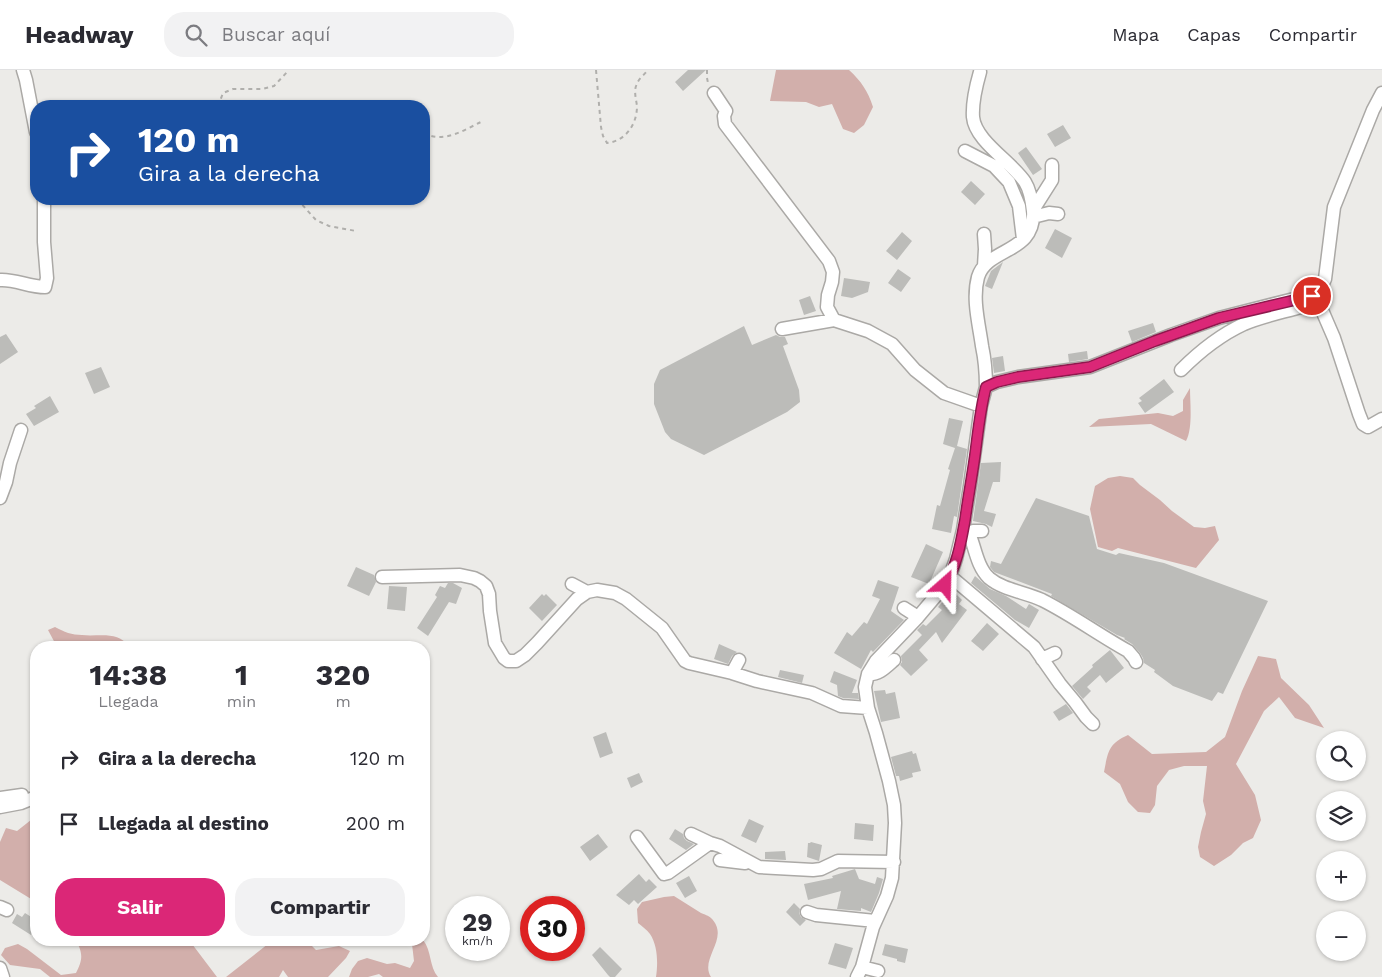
<!DOCTYPE html>
<html lang="es">
<head>
<meta charset="utf-8">
<style>
	body { margin:0; font-family:"Work Sans",sans-serif; background:#f2f2f3; color:#2b2b33; height:100vh; display:flex; flex-direction:column; font-size:19px; white-space:nowrap }
	* { box-sizing:border-box; margin:0 }
	p { font-size:16px; color:#7c7c81 }
	.icon { flex:none; width:28px; height:28px; fill:none; stroke:currentColor; stroke-width:2; stroke-linecap:round; stroke-linejoin:round }
	.map { position:relative; flex:1; overflow:hidden }
	.details { position:absolute; left:30px; top:571px; width:400px; height:305px; display:flex; flex-direction:column; background:#fff; border-radius:20px; box-shadow:0 1px 4px #0004 }
	.details>* { flex:none }
	.banner { position:absolute; left:30px; top:30px; width:400px; height:105px; border-radius:20px; box-shadow:0 1px 4px #0004; background:#1a4fa0; color:#fff; overflow:hidden }
	.controls { position:absolute; left:1316px; top:661px; display:grid; gap:10px }
	.controls a { display:grid; place-items:center; width:50px; height:50px; border-radius:50%; background:#fff; box-shadow:0 1px 4px #0004; font-size:25px }
	.speed { position:absolute; left:445px; top:826px; display:flex; gap:10px; font-size:25px; font-weight:700; text-align:center }
	.speed>* { display:grid; place-content:center; width:65px; height:65px; border-radius:50%; background:#fff; box-shadow:0 1px 4px #0004; line-height:1 }
	.speed small { font-size:12px; font-weight:400 }
	.speed .limit { border:8px solid #d22; background:#fff; color:#111 }
	.pin { position:absolute; display:grid; place-items:center; width:42px; height:42px; color:#fff; margin:-21px; border:2px solid #fff; border-radius:50%; box-shadow:0 1px 5px #0007 }
	.me { position:absolute; width:55px; margin:-28px; rotate:25deg; stroke-linejoin:round; filter:drop-shadow(0 0 4px #0008) }
	.turn { display:flex; align-items:center; gap:18px; height:105px; padding:0 25px; font-size:22px }
	.turn .icon { width:65px; height:65px; stroke-width:2.5 }
	.turn b { display:block; font-size:35px; line-height:42px }
	.eta { display:flex; justify-content:space-evenly; align-items:center; height:85px; text-align:center }
	.eta b { font-size:30px; font-weight:700; line-height:35px }
	.cta { display:flex; gap:10px; margin-top:auto; padding:10px 25px }
	.cta a { flex:1; height:58px; border-radius:20px; background:#db2777; color:#fff; font-size:20px; font-weight:700; line-height:58px; text-align:center }
	.cta a+a { background:#f2f2f3; color:#2b2b33 }
	ul { padding:0; list-style:none }
	li { display:flex; align-items:center; gap:15px; height:65px; padding:0 25px }
	li div { flex:1 }
	li b { display:block; font-size:19px }
	li em { font-style:normal }
	header { display:flex; align-items:center; gap:30px; box-sizing:border-box; height:70px; padding:0 25px; background:#fff; border-bottom:1px solid #e1e1e2 }
	header strong { font-size:24px }
	nav { display:flex; gap:28px; margin-inline-start:auto; font-size:18px }
	.search { width:350px; height:45px; background:#f2f2f3; display:flex; align-items:center; gap:12px; box-sizing:border-box; padding:0 18px; border-radius:20px; color:#7c7c81; font-size:19px }
	.map>svg:first-child { display:block }
	.forest { fill:#d2afab }
	.building { fill:#bcbcb9 }
	.lines { fill:none; stroke-linecap:round; stroke-linejoin:round }
	.minor-casing { stroke:#aba9a6; stroke-width:15 }
	.path { stroke:#b0afac; stroke-width:2; stroke-dasharray:4 4; stroke-linecap:butt }
	.minor { stroke:#fff; stroke-width:12 }
	.route-casing { stroke:#8e194d; stroke-width:12 }
	.route { stroke:#db2777; stroke-width:9 }
</style>
</head>
<body>
<header>
<strong>Headway</strong>
<div class="search"><svg class="icon" aria-label="search" viewBox="0 0 24 24"><circle cx="10" cy="10" r="6"/><path d="M15 15l6 6"/></svg>Buscar aquí</div>
<nav><a>Mapa</a><a>Capas</a><a>Compartir</a></nav>
</header>
<div class="map">
<svg width="1382" height="907" viewBox="0 0 1382 907">
	<rect width="100%" height="100%" fill="#ecebe8"/>
	<!-- forest -->
	<path class="forest" d="M776 0H849C861 11 868 21 873 37L864 55 854 63 843 59 832 34 819 37 806 32 770 31Z
		M1190 318C1190 333 1193 358 1186 371L1151 354 1089 357 1099 349 1158 343 1173 346 1183 341V330Z
		M1120 406 1133 408 1140 415 1160 430 1172 441 1194 457 1205 458 1215 456 1219 470 1196 498 1118 478 1112 481 1098 477 1090 439 1095 416 1108 408Z
		M55 557C64 562 72 565 82 565 99 567 118 560 129 577H55L56 575 48 560Z
		M1258 586 1276 589 1281 608 1309 635 1324 658 1295 648 1279 627 1264 641 1236 694 1255 725 1261 750 1253 768 1243 773 1231 785 1214 796 1200 787 1198 777 1201 762 1206 744 1203 731 1207 696H1184L1169 700 1157 716 1155 735 1150 743 1138 742 1128 732 1120 714 1104 702C1108 682 1108 674 1128 665L1152 684 1206 682 1225 667 1242 621Z
		M36 746V832L0 810V772L6 758 17 761Z
		M674 826C683 832 692 837 701 843 704 844 709 846 711 848 731 868 699 888 711 907H656C658 894 658 876 650 864 647 860 642 856 638 853L637 839 642 832 664 827Z
		M76 870H189L217 907H50L40 899 10 895 1 885 5 878 18 874 27 879 61 905 76 903C83 889 83 884 76 870Z
		M273 870H310L308 872 316 880 339 876 350 881 346 888 328 907H288L283 900 279 907H226Z
		M412 870H423C432 881 429 897 438 907H383L379 904 368 907H349L352 899 358 891 367 888 387 894 395 893 410 898 414 891 412 874Z"/>
	<!-- building -->
	<path class="building" d="M688 0H706L683 21 675 12Z
		M1063 55 1071 68 1055 77 1047 64Z
		M1026 77 1042 99 1033 105 1018 83Z
		M971 111 985 124 975 135 961 122Z
		M1055 159 1072 168 1062 188 1045 178Z
		M902 162 912 171 897 190 886 181Z
		M1003 192 992 219 985 216 991 201Z
		M898 199 911 208 901 222 888 213Z
		M844 208 870 212 868 222 852 228 841 226Z
		M810 226 816 241 804 245 799 230Z
		M1153 253 1156 262 1132 272 1128 261Z
		M744 256 752 275 776 265 780 267H785L788 274 783 276 799 320 800 332 787 342 704 385 671 369 665 362 654 334V314L660 300Z
		M6 264 18 282 0 294V267Z
		M1087 281 1088 289 1069 292 1068 284Z
		M1003 286 1005 301 994 303 992 288Z
		M101 297 110 317 94 324 85 303Z
		M1164 309 1174 322 1145 343 1138 333 1142 331 1139 328Z
		M50 326 59 342 34 356 26 344 36 338 34 336Z
		M949 348 963 351 957 376 967 379 957 447 954 446 951 463 932 459 937 435 940 436 950 400 948 399 955 378 943 374Z
		M1001 392 1000 412H993L984 441 996 444 992 457 986 454 973 451 981 393Z
		M1036 428 1089 446 1097 479 1116 485 1119 483 1164 493 1268 531 1223 624 1218 622 1212 631 1173 616 1154 602 1155 600 1144 593 1143 588 1140 583 1132 574 1124 569 1125 568 1117 565 1051 526 1052 524 994 502 990 497 991 491 1001 494Z
		M926 474 943 482 929 514 911 507Z
		M356 497 374 505 376 512 369 526 347 516Z
		M975 506 990 519 1006 526 1026 539 1029 534 1039 540 1029 558 1015 550 971 513Z
		M878 510 899 517 891 541 904 550 873 582 871 580 861 599 834 583 847 562 852 566 864 552 867 554 880 529 872 526Z
		M448 513H453L462 518 456 534 449 532 428 566 417 558 437 527 435 525 440 516 445 518Z
		M389 516 407 517 405 541 387 539Z
		M954 522 962 530 959 534 967 540 942 573 936 562 919 580 928 590 911 606 900 595 902 592 901 586 922 565 917 560 923 554 926 556 942 540 938 537 946 528 948 529Z
		M542 524 544 526 546 524 557 535 542 551 529 538Z
		M987 553 999 564 983 581 971 571Z
		M719 574 737 582 732 586 728 594 714 589Z
		M1110 580 1124 598 1106 613 1100 605 1087 617 1091 621 1083 629 1072 616 1093 597 1092 595Z
		M780 600 804 605 802 613 778 607Z
		M834 601 857 610 852 623H858L859 629 843 628 838 626 837 615 830 612Z
		M885 620 886 624 895 622 900 648 881 652 874 621Z
		M1066 634 1073 643 1059 651 1053 642Z
		M606 662 613 683 600 688 593 667Z
		M912 681 913 684 916 683 921 701 912 703 913 707 900 711 899 706H896L891 687Z
		M639 703 643 712 631 718 627 708Z
		M749 749 764 756 756 773 741 766Z
		M855 753 874 755 873 771 854 769Z
		M675 759 683 764 684 768 687 771 694 774 686 780 669 769Z
		M598 764 608 777 590 791 580 777Z
		M811 772 822 775 819 791 807 787 808 773H810Z
		M785 781 786 790 765 789V782Z
		M855 799 859 809 875 814 877 807 883 809 879 823 871 842 861 838V841L837 839 841 821 808 830 804 814 833 808 832 806Z
		M639 804 646 812 649 809 657 817 638 834 634 830 629 835 616 825Z
		M689 806 697 821 685 828 676 813Z
		M794 833 800 839 799 843 801 847 806 850 800 856 786 842Z
		M25 843 36 850V856L31 865 12 853 17 844 22 847Z
		M835 873 853 878 846 899 828 894Z
		M885 874 908 879 905 893 897 891V889L882 885Z
		M600 877 622 899 615 907H610L608 905 592 885Z"/>
	<g class="lines">
		<defs>
			<path id="minor" d="M23 0 26 10 36 62
				M980 2C976 16 972 32 973 47 975 71 1012 92 1025 112 1030 120 1032 132 1033 141 1036 184 987 177 978 207 972 229 979 254 982 276 985 290 986 303 986 317
				M714 23 726 41 724 46 725 54 829 191 833 202 832 212 828 225 827 237 834 250
				M965 81 994 96 1009 112 1019 136 1023 169
				M1033 140 1052 110V95
				M1033 147 1049 143 1058 144
				M984 196 985 179 984 164
				M0 210C15 209 29 217 45 217L47 208 44 172V129
				M1315 224 1334 268 1359 344 1363 354 1368 357 1382 349
				M782 259 834 250 868 261 892 274 915 300 944 323 981 336
				M1181 300C1199 282 1220 265 1244 254 1263 246 1284 242 1304 236L1310 229
				M0 428 6 412 10 393 21 360
				M963 460 969 463C975 477 977 497 989 508 1003 520 1025 522 1042 530 1072 545 1099 565 1128 581L1134 588 1136 592
				M969 463 973 461H982
				M950 506 1034 577 1060 614 1075 632 1086 647 1093 654
				M382 507 460 505 474 508 480 511 486 516 489 524 490 541 495 573 504 588 508 591H516L525 585 537 573 577 529 587 522 597 520 615 523 626 529 662 558 685 591 689 593 732 603 757 611 812 623 841 636 868 638
				M572 514 587 522
				M904 538 918 547
				M1042 589 1055 583
				M732 603 739 590
				M868 604C879 605 886 597 894 590
				M0 728 22 725
				M0 737 21 733 36 727
				M691 764 710 773
				M637 767 664 804 668 803 710 773 720 776 759 797 776 798 813 800 821 799 838 791 894 792
				M720 790 745 793
				M0 837 7 840
				M807 842 816 845 875 851
				M862 897 878 901
				M0 898 3 907
				M857 907 862 897 873 857 887 826 892 808 895 753 894 735 889 711 876 663 868 638 865 617 868 604 876 591 918 547 945 515 950 506 956 489 963 460 970 416 981 336 986 317 997 312 1018 307 1090 297 1171 265 1219 248 1302 227 1311 226 1315 224 1320 220 1325 209 1334 137 1373 40 1382 23"/>
		</defs>
		<!-- minor casing -->
		<use href="#minor" class="minor-casing"/>
		<!-- path -->
		<path class="path" d="M596 0 601 57 603 66 607 73C626 71 637 54 637 36 636 29 634 22 636 16 638 9 644 5 648 0
			M707 0V8L708 13
			M218 36 223 23 233 19H262L274 16 289 0
			M334 36C347 34 361 33 374 36
			M424 63C443 74 464 60 481 52
			M182 129 187 133 196 132 199 129
			M297 129 316 150 329 156 356 161
			M196 132H204L215 129"/>
		<!-- minor -->
		<use href="#minor" class="minor"/>
	</g>
	<g class="lines">
		<defs>
			<path id="route" d="M945 515C957 496 961 472 965 450 968 428 972 407 975 385 978 362 980 340 986 317L997 312 1018 307 1090 297 1155 271 1219 248 1312 226"/>
		</defs>
		<!-- route casing -->
		<use href="#route" class="route-casing"/>
		<!-- route -->
		<use href="#route" class="route"/>
	</g>
</svg>
<div class="controls">
<a><svg class="icon" aria-label="search" viewBox="0 0 24 24"><circle cx="10" cy="10" r="6"/><path d="M15 15l6 6"/></svg></a>
<a><svg class="icon" aria-label="layers" viewBox="0 0 24 24"><path d="M12 4l9 5-9 5-9-5zM3 14l9 5 9-5"/></svg></a>
<a>+</a>
<a>−</a>
</div>
<div class="speed"><div>29<small>km/h</small></div><div class="limit">30</div></div>
<div class="pin" style="left:1312px;top:226px;background:#d93025"><svg class="icon" aria-label="arrive" viewBox="0 0 24 24"><path d="M6 21V4h12l-3 4 3 4H6"/></svg></div>
<svg class="me" style="left:945px;top:515px" viewBox="-20 -20 40 40"><path d="M0-17L14 15 0 8-14 15z" fill="#db2777" stroke="#fff" stroke-width="4"/></svg>
<div class="banner">
<div class="turn"><svg class="icon" aria-label="right" viewBox="0 0 24 24"><path d="M7 20v-9h11M14 6l5 5-5 5"/></svg><div><b>120 m</b>Gira a la derecha</div></div>
</div>
<section class="details">
<div class="eta">
<div><b>14:38</b><p>Llegada</p></div>
<div><b>1</b><p>min</p></div>
<div><b>320</b><p>m</p></div>
</div>
<ul>
<li><svg class="icon" aria-label="right" viewBox="0 0 24 24"><path d="M7 20v-9h11M14 6l5 5-5 5"/></svg><div><b>Gira a la derecha</b></div><em>120 m</em></li>
<li><svg class="icon" aria-label="arrive" viewBox="0 0 24 24"><path d="M6 21V4h12l-3 4 3 4H6"/></svg><div><b>Llegada al destino</b></div><em>200 m</em></li>
</ul>
<div class="cta"><a>Salir</a><a>Compartir</a></div>
</section>
</div>
</body>
</html>
